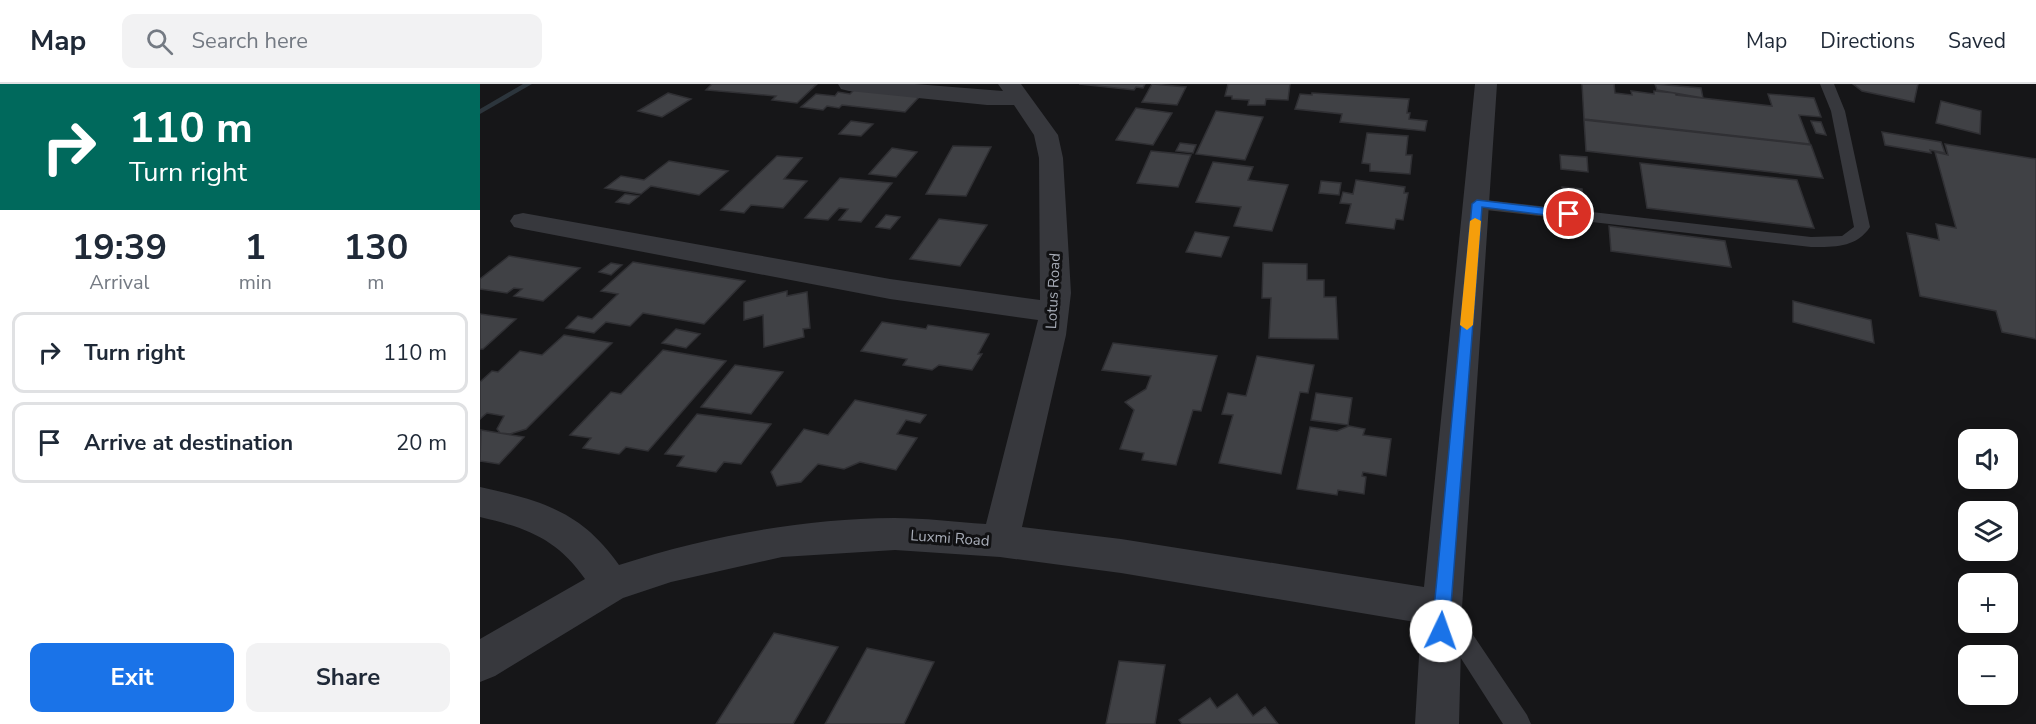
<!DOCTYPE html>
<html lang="en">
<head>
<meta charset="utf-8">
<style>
	body { margin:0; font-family:"Nunito Sans",sans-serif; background:#f2f2f3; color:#1f2937; height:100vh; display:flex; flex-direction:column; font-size:22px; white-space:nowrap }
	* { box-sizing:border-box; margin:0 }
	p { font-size:20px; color:#747a83 }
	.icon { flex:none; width:33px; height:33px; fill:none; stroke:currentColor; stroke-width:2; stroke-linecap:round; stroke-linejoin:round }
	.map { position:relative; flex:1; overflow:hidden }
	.sheet { display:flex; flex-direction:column; background:#fff; width:480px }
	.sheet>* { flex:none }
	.banner { background:#00695c; color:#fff; overflow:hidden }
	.tools { position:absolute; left:1478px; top:345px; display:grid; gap:12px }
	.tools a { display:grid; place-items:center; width:60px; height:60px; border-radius:12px; background:#fff; box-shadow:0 3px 15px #0003; font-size:30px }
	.pin { position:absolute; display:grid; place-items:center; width:51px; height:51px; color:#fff; margin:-26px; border:3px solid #fff; border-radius:50%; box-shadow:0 2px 6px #0007 }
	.me { position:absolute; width:66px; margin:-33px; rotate:3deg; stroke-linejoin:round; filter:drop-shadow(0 0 4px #0008) }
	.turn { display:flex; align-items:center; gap:21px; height:126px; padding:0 30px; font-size:27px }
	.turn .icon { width:78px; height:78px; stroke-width:2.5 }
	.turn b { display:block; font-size:42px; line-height:51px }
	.eta { display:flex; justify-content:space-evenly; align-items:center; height:102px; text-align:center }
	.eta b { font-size:36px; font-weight:700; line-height:42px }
	.button { display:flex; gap:12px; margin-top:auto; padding:12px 30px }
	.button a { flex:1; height:69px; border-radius:12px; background:#1a73e8; color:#fff; font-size:24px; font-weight:700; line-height:69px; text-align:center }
	.button a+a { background:#f2f2f3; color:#1f2937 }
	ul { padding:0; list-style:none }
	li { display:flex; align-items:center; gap:18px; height:81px; margin:0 12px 9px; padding:0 18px; border:3px solid #e0e1e3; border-radius:12px }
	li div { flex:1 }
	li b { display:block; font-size:22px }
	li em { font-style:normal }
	header { display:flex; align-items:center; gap:36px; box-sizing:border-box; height:84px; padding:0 30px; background:#fff; border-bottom:2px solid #e0e1e3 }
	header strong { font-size:28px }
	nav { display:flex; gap:33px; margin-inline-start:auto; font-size:21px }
	.search { width:420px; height:54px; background:#f2f2f3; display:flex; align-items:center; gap:15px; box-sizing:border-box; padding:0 21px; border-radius:12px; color:#747a83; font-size:22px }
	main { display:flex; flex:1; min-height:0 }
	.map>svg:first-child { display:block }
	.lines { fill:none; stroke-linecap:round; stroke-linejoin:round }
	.stream { fill:#2c353c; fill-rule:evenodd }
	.building { fill:#404145; stroke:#303034; stroke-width:1.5 }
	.service { fill:#37383d; fill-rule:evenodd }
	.minor { fill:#37383d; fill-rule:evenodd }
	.route { fill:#1a73e8; stroke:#114b97; stroke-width:1.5 }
	.slow { fill:#f59e0b }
	.labels { text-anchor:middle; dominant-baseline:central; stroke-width:6; stroke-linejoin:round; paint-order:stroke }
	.street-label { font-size:15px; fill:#a8adb8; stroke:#111113 }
</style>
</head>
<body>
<header>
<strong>Map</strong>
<div class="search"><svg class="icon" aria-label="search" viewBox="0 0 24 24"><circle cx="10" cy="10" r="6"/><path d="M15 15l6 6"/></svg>Search here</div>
<nav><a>Map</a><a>Directions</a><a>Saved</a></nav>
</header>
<main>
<section class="sheet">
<div class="banner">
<div class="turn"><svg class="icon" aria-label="right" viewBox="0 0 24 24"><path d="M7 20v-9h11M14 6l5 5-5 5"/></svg><div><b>110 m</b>Turn right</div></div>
</div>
<div class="eta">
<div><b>19:39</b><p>Arrival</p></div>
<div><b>1</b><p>min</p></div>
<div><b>130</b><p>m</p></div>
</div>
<ul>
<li><svg class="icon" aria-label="right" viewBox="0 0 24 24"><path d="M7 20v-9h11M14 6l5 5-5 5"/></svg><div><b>Turn right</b></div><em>110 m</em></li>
<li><svg class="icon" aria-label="arrive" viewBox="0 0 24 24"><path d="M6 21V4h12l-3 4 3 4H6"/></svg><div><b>Arrive at destination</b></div><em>20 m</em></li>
</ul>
<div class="button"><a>Exit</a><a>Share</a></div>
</section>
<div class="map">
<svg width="1556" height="640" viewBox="0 0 1556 640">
	<rect width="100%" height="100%" fill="#161618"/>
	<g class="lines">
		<!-- stream -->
		<path class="stream" d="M43 0H52L0 30V25Z"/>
	</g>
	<!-- building -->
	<path class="building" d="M232 0H337L317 19 292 16 296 12 226 6Z
		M599 0H665L663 4 656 3 654 6Z
		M672 0H673L706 3 697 21 662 18Z
		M748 0H810L808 16 786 15 785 21H768L769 16 752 15V12H745Z
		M1102 0H1134L1135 9 1152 11 1151 7 1174 10V7L1195 9 1196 11 1292 22 1288 10 1334 14 1341 33 1319 31 1330 60 1104 35Z
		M1175 0 1221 4 1223 14 1177 6Z
		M1373 0H1438L1434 18 1382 7Z
		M376 4 440 12 425 28 362 21 359 24 347 22 343 26 321 23 336 10 355 12 358 8 370 10Z
		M188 9 211 15 182 33 158 27Z
		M832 9 929 15 927 29H930L929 35 947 37 945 47 860 38 862 30 815 25 820 10 832 11Z
		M1461 17 1501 27 1500 50 1456 39Z
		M656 24 692 29 673 61 636 56Z
		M736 27 783 33 765 76 716 70Z
		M1104 36 1331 61 1343 94 1106 67Z
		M371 37 393 40 381 52 359 50Z
		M1331 37 1341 38 1346 51 1336 49Z
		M1402 48 1461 58 1465 69 1450 66 1451 69 1405 61Z
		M887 49 928 52 926 71H932L930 90 890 87V80L882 79Z
		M700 59 716 61 713 69 696 67Z
		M1465 60 1556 75V255L1522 248 1516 227 1440 212 1427 149 1459 156 1456 140 1476 144 1455 68 1468 71Z
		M473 62 511 63 486 112 446 110Z
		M412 64 437 68 416 93 389 90Z
		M671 67 711 71 698 103 657 99Z
		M1080 71 1107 73 1108 88 1081 85Z
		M297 72 322 74 304 95 327 97 303 124 271 121 264 129 241 126Z
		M189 77 248 87 219 111 171 102 161 110 125 104 141 92 164 96Z
		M733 78 773 83 768 96 808 101 792 147 754 142 761 123 716 118Z
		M1160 79 1317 96 1334 144 1167 124Z
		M360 94 412 99 381 138 359 136 368 125 359 124 348 136 325 134Z
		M876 96 925 103 924 109H928L923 136 916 135 914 145 866 139 871 120 860 119 863 108 873 110Z
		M841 97 861 99 859 111 839 109Z
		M1082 103 1102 105 1104 121 1083 119Z
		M145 110 159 112 149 120 136 118Z
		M406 131 420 133 410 145 396 143Z
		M459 135 507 141 480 182 430 175Z
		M1129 142 1245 157 1251 183 1131 167Z
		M715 148 749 153 741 173 706 168Z
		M29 172 100 184 63 217 34 212 42 205 34 204 27 209 0 205V195Z
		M153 178 265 197 224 240 163 229 150 242 126 238 114 249 86 244 98 232 112 235 138 210 121 207Z
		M131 179 142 181 131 191 119 188Z
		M783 179 827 180V196H844V213H856L858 255 789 254 791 214H782Z
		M307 207V212L327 208 330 244 323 245 324 253 284 263 283 231 264 236V218Z
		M1313 217 1391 236 1394 259 1313 238Z
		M0 230 36 235 3 265H0Z
		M402 238 446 245 448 241 509 250 498 270H502L492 286 459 281 452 286 423 281 427 275 381 267Z
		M196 245 220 250 206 264 182 259Z
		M84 251 132 259 46 345 30 350 20 349 17 345 24 332 7 329 0 335V298L12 287 18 288 40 267 62 271Z
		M633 259 737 272 721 327 713 326 696 381 662 376 664 369 640 365 654 326 645 318 666 305 671 292 622 286Z
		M183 266 246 277 168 367 146 363 139 370 103 364 111 354 90 351 131 308 141 310Z
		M777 272 834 281 828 309 820 308 801 390 739 379 753 331 742 330 748 309 766 312Z
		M255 281 303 288 271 330 221 323Z
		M836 309 872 314 868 341 831 336Z
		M375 316 446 331 440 339 426 336 417 350 437 354 416 386 380 378 364 385 338 380 321 398 297 402 291 388 324 345 348 351Z
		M217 330 291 340 261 380 244 378 236 388 197 382 204 372 185 370Z
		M869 342 885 345 883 351 911 355 906 392 883 388 882 392 886 393 884 410 858 406 857 411 817 405 830 343 857 347Z
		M1 346 44 353 19 380 0 377Z
		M294 549 358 563 313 640H236Z
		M387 564 454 578 424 640H345Z
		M639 577 685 581 675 640H626Z
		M757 610 773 632 785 623 798 640H702L699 636 730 614 737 624Z"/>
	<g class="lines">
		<!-- service -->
		<path class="service" d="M1340 0H1354L1365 27 1390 143C1376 164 1354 163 1331 163L997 125 989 120 997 115 1331 153 1362 152 1374 143 1351 27Z
			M967 521 975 524 1047 631 1051 640H1023L959 540 955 532 959 524Z"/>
		<!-- minor -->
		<path class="minor" d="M358 0H435L523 7 518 0H541L578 51 583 74 591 209 586 251 542 443 641 455 944 503 995 0H1017L982 524 979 640H935L941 539 641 489 520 473 415 466 302 473 191 498 143 514 15 592 0 598V555L105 495C77 455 47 444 0 433V403C62 417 101 427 139 481 229 452 320 435 414 434 444 434 475 438 506 440L558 236 410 215 43 145 34 143 30 137 34 131 43 129 410 195 560 216 559 74 554 51 534 21H507L369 7 361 5Z"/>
	</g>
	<!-- route -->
	<path class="route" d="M997 116 1089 127 1094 130 1089 134 1002 123 969 547 967 553 961 555 955 553 952 547 992 120Z"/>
	<!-- slow -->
	<path class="slow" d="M995 134 1001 137 993 241 987 246 980 241 990 137Z"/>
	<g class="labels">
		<!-- street labels -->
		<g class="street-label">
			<text transform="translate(573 207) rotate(-87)">Lotus Road</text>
			<text transform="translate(470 454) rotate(4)">Luxmi Road</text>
		</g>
	</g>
</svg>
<div class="tools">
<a><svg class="icon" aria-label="sound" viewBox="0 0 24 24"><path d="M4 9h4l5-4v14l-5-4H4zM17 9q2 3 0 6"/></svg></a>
<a><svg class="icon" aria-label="layers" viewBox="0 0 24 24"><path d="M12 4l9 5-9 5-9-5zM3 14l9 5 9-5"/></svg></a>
<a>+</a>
<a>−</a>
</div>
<div class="pin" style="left:1089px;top:130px;background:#d93025"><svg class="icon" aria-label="arrive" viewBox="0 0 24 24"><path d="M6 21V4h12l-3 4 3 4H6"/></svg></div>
<svg class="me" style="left:961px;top:547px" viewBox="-20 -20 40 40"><circle r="19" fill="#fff"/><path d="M0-13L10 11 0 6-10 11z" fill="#1a73e8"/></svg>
</div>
</main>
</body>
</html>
